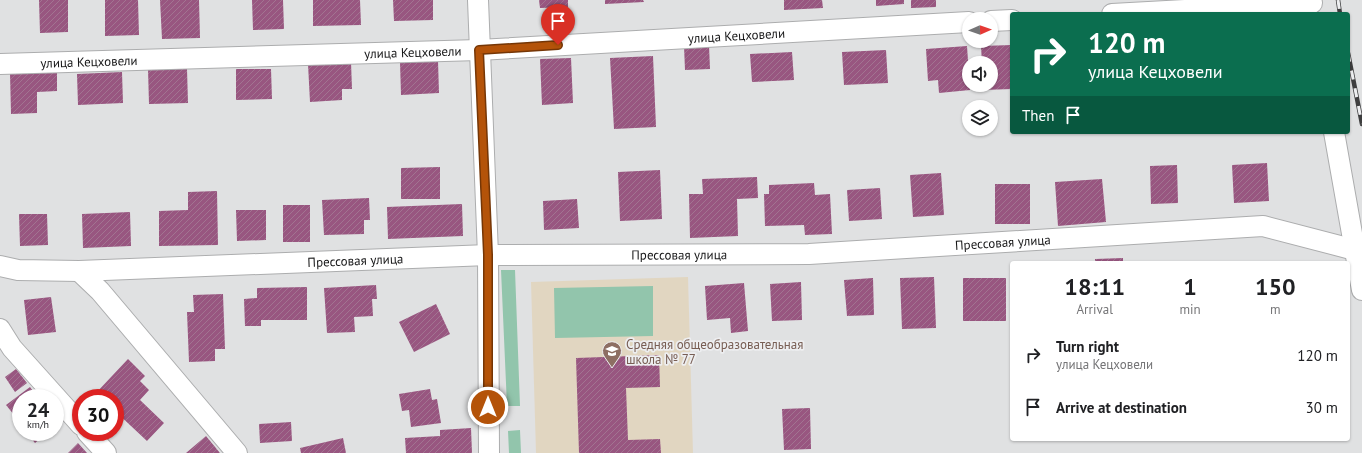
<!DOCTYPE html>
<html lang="en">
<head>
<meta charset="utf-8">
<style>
	body { margin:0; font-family:"PT Sans",sans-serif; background:#f2f2f2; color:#202124; height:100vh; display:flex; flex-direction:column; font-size:15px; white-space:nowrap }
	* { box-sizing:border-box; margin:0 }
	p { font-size:13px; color:#757577 }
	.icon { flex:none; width:22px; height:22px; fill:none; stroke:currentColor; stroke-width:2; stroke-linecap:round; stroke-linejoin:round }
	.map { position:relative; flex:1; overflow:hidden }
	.panel { position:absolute; left:1010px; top:261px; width:340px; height:180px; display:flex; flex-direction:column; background:#fff; border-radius:4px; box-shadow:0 1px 3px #0004 }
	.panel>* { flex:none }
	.guide { position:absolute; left:1010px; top:12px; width:340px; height:122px; border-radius:4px; box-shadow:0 1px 3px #0004; background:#0b6e4f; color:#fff; overflow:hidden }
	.needle { width:26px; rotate:88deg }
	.tools { position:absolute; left:962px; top:12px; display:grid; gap:8px }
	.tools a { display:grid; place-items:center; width:36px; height:36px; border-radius:50%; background:#fff; box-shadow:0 1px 3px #0004; font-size:20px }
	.speed { position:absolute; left:12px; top:389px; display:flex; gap:8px; font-size:20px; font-weight:700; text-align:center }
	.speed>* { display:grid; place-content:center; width:52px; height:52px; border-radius:50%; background:#fff; box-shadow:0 1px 3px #0004; line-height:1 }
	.speed small { font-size:10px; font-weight:400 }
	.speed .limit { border:6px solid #d22; background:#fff; color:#111 }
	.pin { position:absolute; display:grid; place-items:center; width:34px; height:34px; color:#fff; margin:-41px -17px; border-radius:50% 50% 50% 0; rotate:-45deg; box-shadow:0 0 4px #0007 }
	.pin .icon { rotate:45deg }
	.me { position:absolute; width:44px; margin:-22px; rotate:0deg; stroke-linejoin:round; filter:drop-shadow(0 0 3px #0008) }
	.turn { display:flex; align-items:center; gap:14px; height:84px; padding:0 12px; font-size:18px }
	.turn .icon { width:52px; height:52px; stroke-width:2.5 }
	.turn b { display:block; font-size:28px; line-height:34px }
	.then { display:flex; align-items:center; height:38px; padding:0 12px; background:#0003; gap:8px; font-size:15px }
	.eta { display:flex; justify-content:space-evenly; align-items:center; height:68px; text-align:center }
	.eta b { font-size:24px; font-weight:800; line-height:28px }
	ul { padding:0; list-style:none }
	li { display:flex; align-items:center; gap:12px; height:52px; padding:0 12px }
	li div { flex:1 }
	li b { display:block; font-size:15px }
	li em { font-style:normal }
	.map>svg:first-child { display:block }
	.education { fill:#e1d6c1 }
	.green { fill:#92c5ac }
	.building { fill:url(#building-hatch) }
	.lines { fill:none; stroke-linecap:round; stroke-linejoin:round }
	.minor-casing { stroke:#acadae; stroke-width:22 }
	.minor { stroke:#fff; stroke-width:20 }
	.rail-casing { stroke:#3e3e3f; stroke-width:4.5 }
	.rail { stroke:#edeef0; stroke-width:3; stroke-dasharray:9; stroke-linecap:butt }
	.route-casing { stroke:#753606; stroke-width:10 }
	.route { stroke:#b45309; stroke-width:7 }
	.labels { text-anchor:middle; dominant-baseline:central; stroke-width:3.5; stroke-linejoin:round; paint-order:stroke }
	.street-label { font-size:13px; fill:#161617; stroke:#edeef0 }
	.education-label { font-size:13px; fill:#785e54; stroke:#edeef0; text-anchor:start }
</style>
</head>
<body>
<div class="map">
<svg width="1362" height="453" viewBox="0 0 1362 453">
	<defs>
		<pattern id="building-hatch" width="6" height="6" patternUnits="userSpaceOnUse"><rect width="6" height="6" fill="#985680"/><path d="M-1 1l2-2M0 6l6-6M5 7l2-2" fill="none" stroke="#a27491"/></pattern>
	</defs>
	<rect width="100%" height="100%" fill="#e0e1e2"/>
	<!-- education -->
	<path class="education" d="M688 277 693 453H536L531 282Z"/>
	<!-- green -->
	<path class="green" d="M501 270H515L520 406H507Z
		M653 286V336L555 338 554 288Z
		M520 430 521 453H509L508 431Z"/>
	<!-- building -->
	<path class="building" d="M39 0H68V32L40 33Z
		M105 0H138L139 35 105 36Z
		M160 0H199L200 38 162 39Z
		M252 0H283L284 29 253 30Z
		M313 0H360L361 25 313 26Z
		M393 0H433V20L394 21Z
		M539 0H568V7L540 8Z
		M605 0H643L644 2 605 4Z
		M784 0H822L823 8 784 10Z
		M876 0H904V4L876 6Z
		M911 0H936V7L911 8Z
		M709 45 710 69 685 70 684 46Z
		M1012 45V89L983 90V85H991V63H982L981 46Z
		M967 46 970 90 939 93 938 80 928 81 926 49Z
		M886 50 888 83 844 85 842 52Z
		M792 52 794 80 752 82 750 54Z
		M653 56 656 127 614 129 610 58Z
		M571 58 573 103 542 105 540 59Z
		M438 61 439 93 401 95 400 62Z
		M351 62 352 89H342V100L310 102 308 64Z
		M148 69H187L188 103 149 104Z
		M236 69H271L272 99 236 100Z
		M57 71V91L37 92V113L11 114 10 73Z
		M122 72 123 103 78 105 77 74Z
		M1267 163 1269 201 1234 203 1232 165Z
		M1177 165 1178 203 1151 204 1150 166Z
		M440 167V199H401V168Z
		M660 170 662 219 620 221 618 172Z
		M941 173 944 215 913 217 910 175Z
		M757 177 758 198 737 199 738 236 690 238 689 194H703L702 179Z
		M1102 179 1106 222 1058 226 1055 182Z
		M814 183 815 195 830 194 832 234 805 235 804 225 765 226 764 194H769V185Z
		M995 184H1030V224H995Z
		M880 188 882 219 849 221 847 190Z
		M217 191 218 245 159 246V211L188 210V192Z
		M369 198 370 220H364V234L324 235 322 200Z
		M577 199 579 228 544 230 543 201Z
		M462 204 463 236 388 239 387 207Z
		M283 205H310V242H283Z
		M236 210H266V240L237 241Z
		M130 212 131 246 83 248 82 214Z
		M19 214H47L48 245 20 246Z
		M1123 258V263H1095V259Z
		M934 277 936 328 902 329 900 278Z
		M873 278 874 315 847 316 844 280Z
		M963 278H1006V321H963Z
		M801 282 802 320 772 321 770 284Z
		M744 283 748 331 731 333 730 318 707 320 705 286Z
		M376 285 377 299H372L373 316 354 317 355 332 327 333 324 288Z
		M307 287V320H261V326H245L244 299 257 298V288Z
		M223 294 225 349H215V361L189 362 187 312H194L193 295Z
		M51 297 56 332 28 335 24 300Z
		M436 304 450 334 414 352 399 322Z
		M659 355 660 387 626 388 628 440 660 439 661 453H579L576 358Z
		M128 359 145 376 140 381 149 390 140 400 164 423 147 441 115 411V398H102L96 393Z
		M16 369 27 383 15 392 5 377Z
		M30 387 38 398H21V419L19 421 6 405Z
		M430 389 432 400 437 399 441 423 411 427 409 410 402 411 399 394Z
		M810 408 811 449 784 450 782 409Z
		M291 422 292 441 260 443 259 424Z
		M471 428 472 453H406L405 438 440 436V430Z
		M26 432H48L35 443Z
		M206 436 220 453H186Z
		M343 438 346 453H301L300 448Z
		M78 443 87 453H68Z"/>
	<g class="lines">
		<defs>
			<g id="minor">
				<path d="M478 0 488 255 489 453"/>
				<path d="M1112 14 1312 3"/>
				<path d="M991 21 1012 20"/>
				<path id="s1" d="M0 64 479 50 969 22"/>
				<path d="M1334 132 1362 290"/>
				<path id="s2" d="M0 266 18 270 79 271 488 255 809 254 1263 226 1355 250"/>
				<path d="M79 271 100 291 237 453"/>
				<path d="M0 329 12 348 81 425"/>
				<path d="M87 432 106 453"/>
			</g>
		</defs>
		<!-- minor casing -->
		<use href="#minor" class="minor-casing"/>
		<!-- minor -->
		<use href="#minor" class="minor"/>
		<defs>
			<path id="rail" d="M1338 0 1340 14
				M1348 53 1362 124"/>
		</defs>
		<!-- rail casing -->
		<use href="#rail" class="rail-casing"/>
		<!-- rail -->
		<use href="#rail" class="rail"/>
	</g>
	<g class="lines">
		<defs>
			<path id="route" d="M488 407V255L479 50 558 45"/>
		</defs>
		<!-- route casing -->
		<use href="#route" class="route-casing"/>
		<!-- route -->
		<use href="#route" class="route"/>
	</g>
	<!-- icons -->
	<defs>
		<symbol id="school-pin" viewBox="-11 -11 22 30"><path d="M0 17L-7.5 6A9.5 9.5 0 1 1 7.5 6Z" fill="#8d6e63" stroke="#edeef0"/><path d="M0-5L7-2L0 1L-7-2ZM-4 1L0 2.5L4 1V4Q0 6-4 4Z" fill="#fff"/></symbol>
	</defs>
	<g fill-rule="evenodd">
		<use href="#school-pin" x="601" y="340" width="22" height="30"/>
	</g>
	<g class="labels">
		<!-- street labels -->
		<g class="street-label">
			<text stroke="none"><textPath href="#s1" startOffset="737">улица Кецховели</textPath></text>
			<text stroke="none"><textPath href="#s1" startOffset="413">улица Кецховели</textPath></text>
			<text stroke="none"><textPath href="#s1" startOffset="89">улица Кецховели</textPath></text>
			<text stroke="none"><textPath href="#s2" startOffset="1004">Прессовая улица</textPath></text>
			<text stroke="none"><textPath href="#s2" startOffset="680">Прессовая улица</textPath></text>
			<text stroke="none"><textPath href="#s2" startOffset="356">Прессовая улица</textPath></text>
		</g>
		<!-- education labels -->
		<g class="education-label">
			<text x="626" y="344">Средняя общеобразовательная<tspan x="626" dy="15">школа № 77</tspan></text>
		</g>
	</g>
</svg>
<div class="tools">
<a><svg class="needle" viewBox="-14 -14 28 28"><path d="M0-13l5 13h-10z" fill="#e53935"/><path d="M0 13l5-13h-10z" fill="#757577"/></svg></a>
<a><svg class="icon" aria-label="sound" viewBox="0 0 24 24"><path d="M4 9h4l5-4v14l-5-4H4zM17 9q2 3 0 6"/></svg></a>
<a><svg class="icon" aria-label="layers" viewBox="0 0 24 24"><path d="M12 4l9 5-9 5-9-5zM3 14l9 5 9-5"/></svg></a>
</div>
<div class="speed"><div>24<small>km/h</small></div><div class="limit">30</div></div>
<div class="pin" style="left:558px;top:45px;background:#d93025"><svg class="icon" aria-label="arrive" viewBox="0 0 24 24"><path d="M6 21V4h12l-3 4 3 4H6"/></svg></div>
<svg class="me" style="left:488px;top:407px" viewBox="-20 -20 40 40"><circle r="17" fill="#b45309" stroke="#fff" stroke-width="3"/><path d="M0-11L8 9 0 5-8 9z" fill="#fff"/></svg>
<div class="guide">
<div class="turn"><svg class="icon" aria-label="right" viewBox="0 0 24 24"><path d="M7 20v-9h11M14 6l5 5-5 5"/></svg><div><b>120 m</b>улица Кецховели</div></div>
<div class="then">Then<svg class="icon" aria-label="arrive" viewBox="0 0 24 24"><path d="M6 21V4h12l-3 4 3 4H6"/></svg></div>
</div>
<section class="panel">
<div class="eta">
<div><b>18:11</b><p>Arrival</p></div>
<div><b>1</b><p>min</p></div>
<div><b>150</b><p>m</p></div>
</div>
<ul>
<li><svg class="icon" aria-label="right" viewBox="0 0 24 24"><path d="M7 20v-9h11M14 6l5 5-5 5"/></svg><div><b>Turn right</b><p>улица Кецховели</p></div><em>120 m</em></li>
<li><svg class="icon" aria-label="arrive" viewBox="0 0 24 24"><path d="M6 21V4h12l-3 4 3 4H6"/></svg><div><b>Arrive at destination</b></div><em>30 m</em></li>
</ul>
</section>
</div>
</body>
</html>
